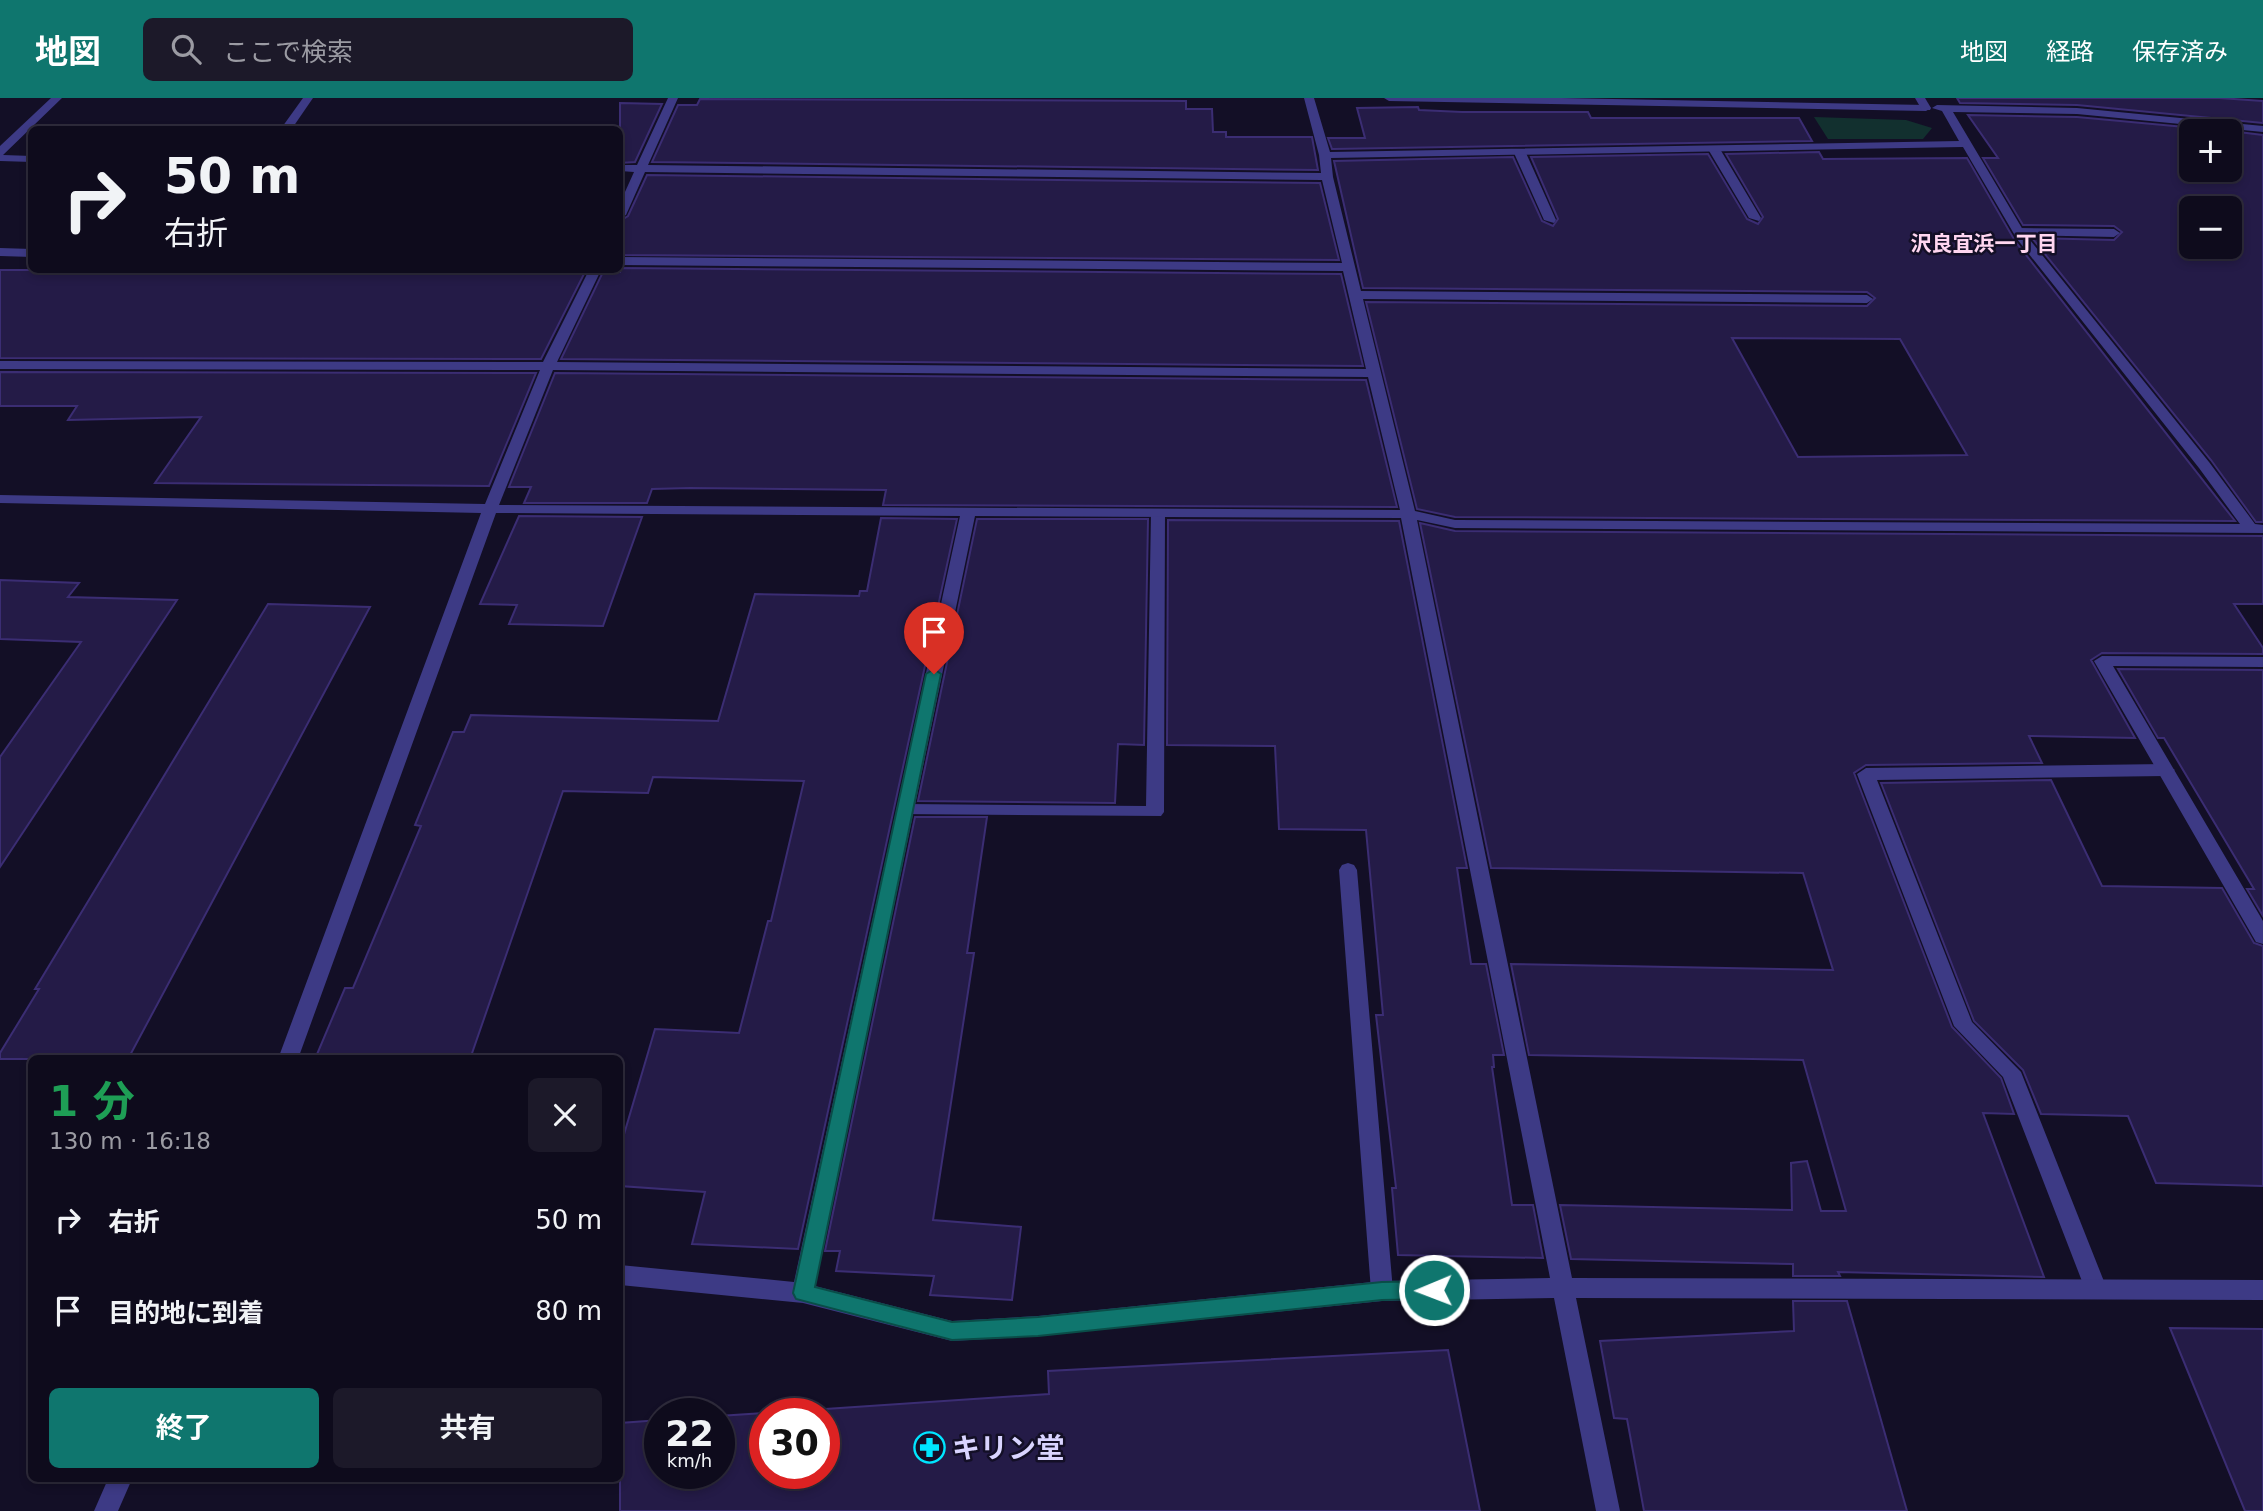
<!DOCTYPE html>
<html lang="ja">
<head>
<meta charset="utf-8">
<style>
	body { margin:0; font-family:"DejaVu Sans","Noto Sans JP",sans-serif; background:#1c1929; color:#f1f3f6; height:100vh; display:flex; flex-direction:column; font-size:26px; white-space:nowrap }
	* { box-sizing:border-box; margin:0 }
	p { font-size:23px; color:#9b9ba3 }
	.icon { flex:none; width:38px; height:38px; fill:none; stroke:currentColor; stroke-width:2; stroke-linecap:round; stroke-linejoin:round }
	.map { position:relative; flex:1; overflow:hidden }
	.sheet { position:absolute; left:28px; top:957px; width:595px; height:427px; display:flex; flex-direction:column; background:#0e0b1c; border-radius:10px; box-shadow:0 4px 10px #0003,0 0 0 2px #2e2b3b }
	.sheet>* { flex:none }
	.banner { position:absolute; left:28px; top:28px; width:595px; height:147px; border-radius:10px; box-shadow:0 4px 10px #0003,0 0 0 2px #2e2b3b; background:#0e0b1c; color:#f1f3f6; overflow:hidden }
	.tools { position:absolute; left:2179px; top:21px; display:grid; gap:14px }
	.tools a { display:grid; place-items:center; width:63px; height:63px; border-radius:10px; background:#0e0b1c; box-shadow:0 4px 10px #0003,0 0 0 2px #2e2b3b; font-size:35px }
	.speed { position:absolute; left:644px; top:1300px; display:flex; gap:14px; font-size:35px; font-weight:700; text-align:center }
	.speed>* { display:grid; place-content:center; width:91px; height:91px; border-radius:50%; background:#0e0b1c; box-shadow:0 4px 10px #0003,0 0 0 2px #2e2b3b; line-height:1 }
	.speed small { font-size:18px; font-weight:400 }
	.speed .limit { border:10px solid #d22; background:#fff; color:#111 }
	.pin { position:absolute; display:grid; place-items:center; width:60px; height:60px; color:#fff; margin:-72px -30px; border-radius:50% 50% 50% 0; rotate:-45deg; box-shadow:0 0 7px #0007 }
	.pin .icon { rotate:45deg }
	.me { position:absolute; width:77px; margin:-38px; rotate:269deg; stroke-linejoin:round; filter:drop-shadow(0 0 5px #0008) }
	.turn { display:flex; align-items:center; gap:24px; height:147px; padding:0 21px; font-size:32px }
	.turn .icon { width:91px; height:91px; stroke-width:2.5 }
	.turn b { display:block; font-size:49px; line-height:60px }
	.round { display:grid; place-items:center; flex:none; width:74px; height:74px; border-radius:10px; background:#1c1929 }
	.headline { display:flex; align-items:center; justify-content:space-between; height:119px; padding:0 21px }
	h1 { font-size:42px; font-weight:700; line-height:52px; color:#1e9e55 }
	.action { display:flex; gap:14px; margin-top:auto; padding:14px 21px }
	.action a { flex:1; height:80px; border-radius:10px; background:#0f766e; color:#fff; font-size:28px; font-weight:700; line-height:80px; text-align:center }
	.action a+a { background:#1c1929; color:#f1f3f6 }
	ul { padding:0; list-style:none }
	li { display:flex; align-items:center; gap:21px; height:91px; padding:0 21px }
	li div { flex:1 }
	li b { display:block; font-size:26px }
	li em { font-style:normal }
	header { display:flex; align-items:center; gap:42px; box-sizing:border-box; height:98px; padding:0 35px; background:#0f766e; color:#fff }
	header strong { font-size:33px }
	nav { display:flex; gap:38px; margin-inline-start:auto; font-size:24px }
	.search { width:490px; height:63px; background:#1c1929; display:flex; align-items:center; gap:18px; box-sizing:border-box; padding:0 24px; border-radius:10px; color:#9b9ba3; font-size:26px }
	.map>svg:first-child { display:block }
	.green { fill:#12302f }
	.building { fill:#241b47; stroke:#3b2d73; stroke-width:2; fill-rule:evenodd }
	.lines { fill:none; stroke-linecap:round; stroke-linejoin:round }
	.service { fill:#3d3a85; fill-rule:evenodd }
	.pedestrian { fill:#3d3a85; fill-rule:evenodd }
	.minor { fill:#3d3a85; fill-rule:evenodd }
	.tertiary { fill:#3d3a85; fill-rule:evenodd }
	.route { fill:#0f766e; stroke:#0a4d48; stroke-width:2 }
	.labels { text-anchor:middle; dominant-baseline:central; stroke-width:5; stroke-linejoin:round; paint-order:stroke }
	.far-neighbourhood-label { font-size:21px; font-weight:bold; fill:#ffd6f0; stroke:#130f26 }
	.near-poi-label { font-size:28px; font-weight:bold; fill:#d9d4ff; stroke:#130f26; text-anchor:start }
</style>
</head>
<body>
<header>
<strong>地図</strong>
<div class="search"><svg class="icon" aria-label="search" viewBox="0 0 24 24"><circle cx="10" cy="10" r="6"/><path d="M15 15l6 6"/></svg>ここで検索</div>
<nav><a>地図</a><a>経路</a><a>保存済み</a></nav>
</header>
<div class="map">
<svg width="2263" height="1413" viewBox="0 0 2263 1413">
	<rect width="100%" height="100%" fill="#130f26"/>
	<!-- green -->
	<path class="green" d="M1814 19 1906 22 1932 30 1923 41H1828Z"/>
	<!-- building -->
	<path class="building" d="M1957 0H2219L2263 3V25L2077 7 1960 5Z
		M700 1 1186 3V11H1212L1213 34H1226V39H1312L1318 72 652 64 678 7H697Z
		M620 5 662 6 635 64 620 65Z
		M1418 9 1419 12 1462 14H1588L1591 20H1799L1812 43 1332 51 1328 40H1365L1357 10Z
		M1968 17 2077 19 2228 33H2191V72H2230V33L2263 37V424H2256L2211 362 2032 140 2114 142 2122 134 2114 128 2023 127 1983 60H1998ZM2191 110H2230V149H2191Z
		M1819 54 1823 61 1967 60 2015 143 2235 423 1455 419 1417 411 1366 204 1867 208 1875 200 1867 194 1363 190 1334 63 1513 59 1542 123 1553 128 1558 121 1531 59 1708 56 1747 121 1758 126 1763 119 1726 56ZM1732 240 1900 241 1967 357 1798 359Z
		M647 77 1320 85 1339 162 620 157V123L628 118Z
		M620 170 1341 176 1363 268 561 261 603 174H620Z
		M0 172H496L494 175 585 174 541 261 0 260Z
		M0 274 536 275 489 388 155 385 201 319 68 322 77 308H0Z
		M555 275 1366 282 1397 409 883 407 886 392 690 390 652 391 647 405H524L531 389H509Z
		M519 418 642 419 603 528 509 526 517 507 480 506Z
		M881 420 957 421 798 1151 692 1146 705 1094 620 1088V1050L655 931 739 935 768 823H771L804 683 653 679 648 695 563 693 470 961H315L345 890H353L421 728 415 727 453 634H464L471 617 718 623 755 496 859 498 860 493H867Z
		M977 421H1148L1144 647 1118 646 1115 705 918 703Z
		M1168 422 1399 423 1467 770H1457L1471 866H1486L1504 957H1493L1494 969H1492L1512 1107H1533L1543 1160 1398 1157 1392 1090H1396L1376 917H1383L1366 732 1279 731 1275 648 1167 647Z
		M1420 425 1455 433 2263 438V506H2234L2263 550V556L2102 555 2091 562 2135 640 2029 638 2042 665 1866 667 1854 675 1952 929 2001 980 2014 1016 1983 1015 2044 1179 1838 1174 1840 1178H1793V1166L1571 1161 1560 1107 1792 1112 1791 1065 1807 1063 1821 1113H1846L1803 962 1529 957 1511 866 1833 872 1803 775 1491 770Z
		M0 482 79 485 68 499 177 502 0 769V659L81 544 0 541Z
		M268 506 370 509 128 961H0V955L39 891H35Z
		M2118 571 2263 572V818L2247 791H2254L2164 640H2158Z
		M2051 682 2102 788 2222 790 2254 845 2263 848V1088L2156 1085 2128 1018 2041 1016 2023 972 1974 923 1881 685Z
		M915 719H987L967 855H974L933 1122 1021 1129 1012 1202 930 1197 934 1178 836 1173 840 1153H825Z
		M1793 1203H1847L1907 1413H1644L1627 1321 1614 1320 1600 1243 1794 1233Z
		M2170 1230 2263 1231V1413H2245Z
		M1448 1252 1480 1413H620V1325L660 1322V1376H719V1318L1049 1296 1048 1273ZM765 1316H824V1376H765Z"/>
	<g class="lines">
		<!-- service -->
		<path class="service" d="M1710 49 1720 51 1761 120 1759 123 1749 120 1708 51Z
			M1520 52 1526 55 1556 122 1554 125 1544 122 1514 55Z
			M2019 130 2114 131 2120 135 2114 139 2015 137V131Z
			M1158 411 1165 415 1164 714 1161 718 899 716 896 712 899 708 905 706 1146 708 1151 415Z
			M2166 666 2175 672 2166 678 1877 682 1972 924 2021 974 2107 1191 2104 1198 2096 1201 2088 1198 2085 1191 2003 979 1954 928 1857 676 1866 670Z
			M1348 765 1354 767 1357 772 1393 1193 1390 1200 1382 1203 1374 1200 1371 1193 1339 772 1342 767Z"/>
		<!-- pedestrian -->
		<path class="pedestrian" d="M1384 0H1562L1926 7 1931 10 1926 13 1389 3Z"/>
		<!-- minor -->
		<path class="minor" d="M51 0H62L3 57 32 58V64L0 63V48Z
			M303 0H313L291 32H280Z
			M668 0H678L648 67 1321 75 1319 57 1304 0H1314L1330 54 1959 43 1942 13 1932 10 1937 7 2077 10 2263 28V34L2077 16 1953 14 2026 137 2209 364 2255 426 2263 427V435L1455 430 1417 422 1572 1180 2263 1182V1202L1576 1200 1620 1413H1596L1554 1200 1382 1203 1038 1238 952 1243 803 1205 620 1187V1167L794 1184 960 418 496 415 298 961H278L481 415 0 405V397L485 406 540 272 0 271V263L543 264 589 172H601L557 264 1366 271 1343 173 620 167V159L1342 165 1322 82 645 74 626 117 620 120V105L634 74 620 73V67H637ZM1963 49 2017 141 2199 370 2240 426 1455 422 1415 413 1363 201 1867 205 1873 201 1867 197 1361 193 1333 79 1331 60ZM553 272 1368 279 1400 412 499 407ZM975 418 1401 420 1550 1180 1382 1183 1038 1218 952 1223 815 1188Z
			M0 150 32 151V159L0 158Z
			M2102 558 2263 559V569L2113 568 2263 823V846L2256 844 2094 563Z
			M108 1381H132L118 1413H94Z"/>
		<!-- tertiary -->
		<path class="tertiary" d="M1915 0H1925L1931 10 1930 12H1922Z"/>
	</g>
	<!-- route -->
	<path class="route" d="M934 571 941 576 815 1189 952 1224 1038 1219 1382 1184 1434 1183 1442 1185 1445 1192 1442 1198 1434 1201 1382 1202 1038 1238 952 1242 796 1201 793 1195 926 576Z"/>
	<!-- icons -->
	<defs>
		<symbol id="pharmacy-ring" viewBox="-11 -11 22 22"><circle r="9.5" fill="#130f26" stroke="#00e5ff" stroke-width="1.5"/><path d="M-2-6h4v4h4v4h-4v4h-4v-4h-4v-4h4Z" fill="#00e5ff"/></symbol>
	</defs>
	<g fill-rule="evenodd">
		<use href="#pharmacy-ring" x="912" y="1332" width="35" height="35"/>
	</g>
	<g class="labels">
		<!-- far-neighbourhood labels -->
		<g class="far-neighbourhood-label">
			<text x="1984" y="146">沢良宜浜一丁目</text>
		</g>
		<!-- near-poi labels -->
		<g class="near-poi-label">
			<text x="952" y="1350">キリン堂</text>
		</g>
	</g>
</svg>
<div class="tools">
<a>+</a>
<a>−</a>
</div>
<div class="speed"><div>22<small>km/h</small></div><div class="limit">30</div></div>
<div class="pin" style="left:934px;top:576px;background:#d93025"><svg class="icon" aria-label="arrive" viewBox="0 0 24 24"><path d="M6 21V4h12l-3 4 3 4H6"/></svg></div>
<svg class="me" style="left:1434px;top:1192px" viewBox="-20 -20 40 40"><circle r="17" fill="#0f766e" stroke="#fff" stroke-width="3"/><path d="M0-11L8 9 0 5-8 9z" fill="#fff"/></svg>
<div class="banner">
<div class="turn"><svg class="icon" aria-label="right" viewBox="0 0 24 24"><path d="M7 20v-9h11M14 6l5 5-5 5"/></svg><div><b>50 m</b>右折</div></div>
</div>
<section class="sheet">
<div class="headline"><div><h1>1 分</h1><p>130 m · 16:18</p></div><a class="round"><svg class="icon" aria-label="close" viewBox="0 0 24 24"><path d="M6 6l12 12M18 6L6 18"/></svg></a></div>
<ul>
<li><svg class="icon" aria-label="right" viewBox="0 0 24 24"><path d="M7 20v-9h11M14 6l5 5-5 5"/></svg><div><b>右折</b></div><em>50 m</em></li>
<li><svg class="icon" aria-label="arrive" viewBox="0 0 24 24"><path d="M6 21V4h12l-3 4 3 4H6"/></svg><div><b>目的地に到着</b></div><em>80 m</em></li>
</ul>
<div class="action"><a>終了</a><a>共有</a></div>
</section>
</div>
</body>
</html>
